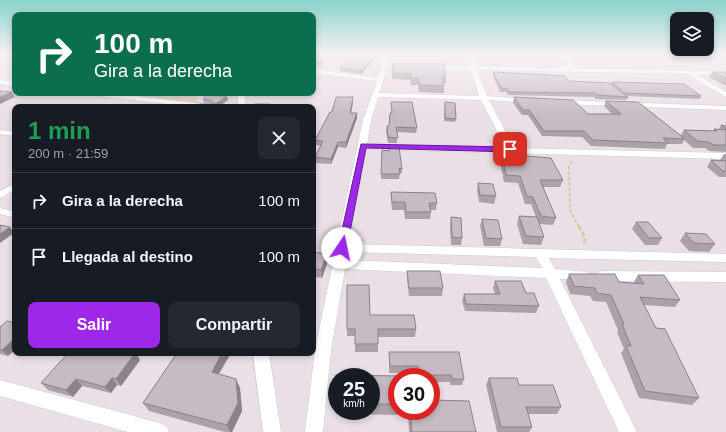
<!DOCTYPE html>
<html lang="es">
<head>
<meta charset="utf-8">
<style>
	body { margin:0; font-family:Arial,sans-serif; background:#242831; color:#f1f3f6; height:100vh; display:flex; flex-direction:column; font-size:15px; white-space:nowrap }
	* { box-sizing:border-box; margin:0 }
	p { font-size:13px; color:#9ea1a6 }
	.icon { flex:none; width:22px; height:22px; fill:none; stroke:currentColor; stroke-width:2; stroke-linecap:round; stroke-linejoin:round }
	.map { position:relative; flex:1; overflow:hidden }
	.drawer { position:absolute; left:12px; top:104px; width:304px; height:252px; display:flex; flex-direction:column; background:#171b24; border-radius:8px; box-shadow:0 2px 6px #0003 }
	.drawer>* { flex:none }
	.top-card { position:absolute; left:12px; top:12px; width:304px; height:84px; border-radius:8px; box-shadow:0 2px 6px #0003; background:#0b6e4f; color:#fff; overflow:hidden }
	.tools { position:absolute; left:670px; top:12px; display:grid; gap:8px }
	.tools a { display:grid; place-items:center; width:44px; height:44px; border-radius:8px; background:#171b24; box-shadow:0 2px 6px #0003; font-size:20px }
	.speed { position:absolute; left:328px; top:368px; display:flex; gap:8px; font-size:20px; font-weight:700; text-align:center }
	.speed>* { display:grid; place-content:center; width:52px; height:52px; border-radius:50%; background:#171b24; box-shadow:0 2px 6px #0003; line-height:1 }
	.speed small { font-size:10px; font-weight:400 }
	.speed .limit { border:6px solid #d22; background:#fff; color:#111 }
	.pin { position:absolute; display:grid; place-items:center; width:34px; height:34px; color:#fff; margin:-17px; border-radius:8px; box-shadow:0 2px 6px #0006 }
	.me { position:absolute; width:44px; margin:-22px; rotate:11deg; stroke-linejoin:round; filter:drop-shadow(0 0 3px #0008) }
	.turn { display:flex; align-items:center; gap:14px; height:84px; padding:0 16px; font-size:18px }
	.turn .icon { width:52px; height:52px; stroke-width:2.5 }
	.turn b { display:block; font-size:28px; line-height:34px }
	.round { display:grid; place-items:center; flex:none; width:42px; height:42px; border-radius:8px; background:#242831 }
	.headline { display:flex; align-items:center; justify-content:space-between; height:68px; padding:0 16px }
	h1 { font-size:24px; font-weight:800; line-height:30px; color:#1e9e55 }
	.action { display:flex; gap:8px; margin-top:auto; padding:8px 16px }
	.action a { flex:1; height:46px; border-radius:8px; background:#9e28e8; color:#fff; font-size:16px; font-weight:800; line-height:46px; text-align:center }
	.action a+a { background:#242831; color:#f1f3f6 }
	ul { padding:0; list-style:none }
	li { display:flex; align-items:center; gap:12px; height:56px; padding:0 16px; border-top:1px solid #363941 }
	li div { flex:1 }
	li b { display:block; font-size:15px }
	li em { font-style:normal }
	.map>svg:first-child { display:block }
	.green { fill:#e4d1bb }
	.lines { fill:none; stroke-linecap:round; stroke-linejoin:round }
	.street-casing { stroke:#c8cfc9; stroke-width:1 }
	.path-far1 { stroke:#d5ca9e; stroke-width:2; stroke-dasharray:3.5 2; stroke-linecap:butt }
	.path { stroke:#d5ca9e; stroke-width:2.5; stroke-dasharray:4.5 2.5; stroke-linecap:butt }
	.street { fill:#fff; fill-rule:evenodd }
	.wall { fill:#aaa1a9; fill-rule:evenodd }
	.shaded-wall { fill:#8b8389 }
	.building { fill:#c6bbc4; stroke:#8b8389 }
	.route { fill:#9e28e8; stroke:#671a97 }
</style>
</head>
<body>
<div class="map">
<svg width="726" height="432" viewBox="0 0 726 432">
	<rect width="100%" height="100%" fill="#ebdfe7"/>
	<!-- green -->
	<path class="green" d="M313 54H351L345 57 349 60 340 63H320Z
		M107 93H196L198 102 202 104H230L227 107H152L164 104 176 105Z"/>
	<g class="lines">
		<defs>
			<path id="street" d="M383 54H389L388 66 379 93 479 96 471 70 431 69 428 67 431 65 470 66 467 54H473L476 66 558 68 568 64 561 54H566L575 65 569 68 726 71V75L696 74 726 92V97L687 74 477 70 487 96 528 99 532 101 528 103 489 100 514 148 726 153V159L366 149 349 244 726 254V262L549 258 555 269 587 272 588 275 587 278 560 279 637 432H619L546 278 345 269 331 350 323 432H305L315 350 336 248 363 120 377 81 313 73V69L378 78 382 66ZM378 97 481 100 505 147 367 144 371 120ZM348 252 536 257 542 268 346 260Z
				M0 80 15 82V86L0 84Z
				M89 93H110L211 105 215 107H192L92 95Z
				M238 93H244L246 107H238Z
				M560 100 726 106V110L563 104H560Z
				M0 130 15 132V136L0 134Z
				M15 183V190L0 198V191Z
				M0 208 15 212V218L0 214Z
				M602 271 726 272V282L602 281 597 279 595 276 597 273Z
				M253 353H269L281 432H263Z
				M0 380 160 423 166 426 169 432H128L0 396Z"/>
		</defs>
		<!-- street casing -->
		<use href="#street" class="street-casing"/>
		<!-- path-far1 -->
		<path class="path-far1" d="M572 161 569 166 570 210 579 227"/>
		<!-- path -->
		<path class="path" d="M579 226 585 238 584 244"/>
		<!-- street -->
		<use href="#street" class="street"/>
	</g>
	<!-- wall -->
	<path class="wall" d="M313 54 325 55 321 66H313Z
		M376 57 361 74 340 71V68Z
		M393 64 446 76V83H444V93L419 92 418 85H411L410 80 392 79Z
		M493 72 569 81 611 84 612 82 701 96 700 99 627 96 628 97 626 100 596 99 594 97 508 95 506 92H500L493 76Z
		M712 72H726V86L709 77Z
		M225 96 228 100 218 107 212 104 204 103 203 99Z
		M514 97 588 114H612L604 106 606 101 681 135 684 130 713 131 714 129H719L721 125 726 126V152L709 151 705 148H693L684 140 682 144H667L665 149 591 146 582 137 542 136 528 115H522L513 103Z
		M353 102 351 113 357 118 346 148 338 147 331 164 316 163 315 157 321 146 316 145 315 140 332 112Z
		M391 102 417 128 416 133 397 132V143H388L386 131 387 126H389L392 113Z
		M445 102 456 119 455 122 444 121Z
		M389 146 402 169V173H400L399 179H381L382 150 388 151Z
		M724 154H726V177H719L707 167 711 160H720Z
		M515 155 563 180 560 187H543L556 218 553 225 539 224 544 237 541 245 523 244 517 224 519 216 536 217 531 204H525L518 183 504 182 501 167 503 160 513 161Z
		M478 183 496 196 494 204 479 202 477 190Z
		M391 192 437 203 436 210H430L431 212 430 219H405L404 210H392L391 199Z
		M451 217 462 238 461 245H451L450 225Z
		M482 219 502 239 500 246H484L480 226Z
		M636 222 662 238 658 245H645L632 229Z
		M685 233 715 244 709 252 689 251 680 241Z
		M313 252 328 261 322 278 313 276Z
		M407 271 443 288 442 296H409L407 279Z
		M569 274 619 282 634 283V282L638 275 680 300 675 307 644 305 656 328 699 398 692 405 639 398 621 353 624 349 617 332 618 330 606 302 593 301 590 296 570 294 566 282Z
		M495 281 526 293 539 306 536 313 465 311 462 301 464 294H495L493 288Z
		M370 315 416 329 415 337H378V352H355V336H347V329Z
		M0 327 8 356 0 354Z
		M389 352 464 379 462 385H450V382H431V377H418L417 373H389Z
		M136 353 140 360 121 386 117 385 111 393 82 386 73 397 48 390 41 383Z
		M177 353H231L219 374 236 379 240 388 242 411 232 432H225L149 411 143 403Z
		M336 375 400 376V377H397V411H402L401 415 336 414 335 404ZM337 377H371V411H337Z
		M489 378 561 407 557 414H528L532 427 529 432H497L486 385Z
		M408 411H431L476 432H409Z"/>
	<!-- shaded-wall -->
	<path class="shaded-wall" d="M324 54H325V55L321 66V64Z
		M376 55V57L361 74V71Z
		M12 92 15 97 0 104V97Z
		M223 93H228L220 100 219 96Z
		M227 96 228 100 218 107H211Z
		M353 97V102L350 118V113Z
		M357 113V118L346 148V142Z
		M338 142V147L331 164V159Z
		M10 227 14 233 0 243V234Z
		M327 254 328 261 322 278 321 270Z
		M15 338V350L8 356 2 350Z
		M136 353 140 360 121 386 116 379Z
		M222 353H231L215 380 212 372Z
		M112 378 117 385 111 393 105 387Z
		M76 379 82 386 73 397 66 390Z
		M236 379 240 388 242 411 232 432H230L227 425Z"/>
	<!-- building -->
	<path class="building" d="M313 54H324L321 64 313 63Z
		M353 54H371L376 55 361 71 340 68Z
		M393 64H444L446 76H442L444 86 419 85V78H411V74L392 73Z
		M493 72 565 76 569 81 610 83 628 97 597 95 595 93 509 92 507 89 501 88Z
		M712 72H726V79Z
		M612 82 684 84 701 96 624 93Z
		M0 91 12 92 0 97Z
		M209 93H223L219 96H227L211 107H196L199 104H215L211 100 203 99Z
		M336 97H353L350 113H357L346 142H338L331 159 315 157 323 141 315 140 330 112H332Z
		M514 97 573 100 588 114H621L606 101 638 102 685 139 663 138 668 143 593 140 584 131H544L529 110H523Z
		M391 102H412L417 128 396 127 398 138 388 137 387 126H389L390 113H392Z
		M445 102 455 103 456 119 445 118Z
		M254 104H270L269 107H252Z
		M721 125 726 126V129Z
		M714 129 726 130V145H713L709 142 697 141 684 130 717 131Z
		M389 146 399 147 402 169 399 168 400 174H381L382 150 389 151Z
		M515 155 551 158 563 180H540L556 218 541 216 533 197 527 196 520 176 506 175 503 160 517 161Z
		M711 160 726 161V171H723Z
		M478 183 493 184 496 196 480 195Z
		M391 192 435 193 437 203H429L431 212H406L405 202H392Z
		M519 216 537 217 544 237 526 236Z
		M451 217 461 218 462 238 452 237Z
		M482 219 498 220 502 239 486 238Z
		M636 222H648L662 238H649Z
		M0 225 10 227 0 234Z
		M685 233 706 234 715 244 694 243Z
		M313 252 327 254 321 270 313 269Z
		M407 271H440L443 288H409Z
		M569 274H615L619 282 644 284 638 275H664L680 300 640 297 656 328 665 329 699 398 645 391 626 346H631L622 324H624L611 295 597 293 595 288 574 286Z
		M495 281H521L526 293H534L539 306 466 304 464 294H500Z
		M347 285H369L370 315H414L416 329H378V344H355V329H347Z
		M7 321 15 323V338L2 350H0V327Z
		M389 352H459L464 379H452L451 375H419L418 366H390Z
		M68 353H135L116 379 112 378 105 387 76 379 66 390 41 383Z
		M177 353H222L212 372 236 379 238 403 227 425 143 403Z
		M336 375 400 376V377H397V404H371V377H337V404H335Z
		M489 378H517L519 385H553L561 407H526L532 427H501Z
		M431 400 469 401 476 432H412L410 411H431Z"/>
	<!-- sky -->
	<linearGradient id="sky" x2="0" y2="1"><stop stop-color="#8ad2ca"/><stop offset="0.47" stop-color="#f6f1f4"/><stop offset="1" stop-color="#f6f1f4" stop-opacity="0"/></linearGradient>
	<rect width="726" height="115" fill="url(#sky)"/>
	<!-- route -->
	<path class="route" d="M361 144 510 147 514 149 510 152 366 148 347 248 342 251 338 248Z"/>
</svg>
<div class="tools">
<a><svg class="icon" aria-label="layers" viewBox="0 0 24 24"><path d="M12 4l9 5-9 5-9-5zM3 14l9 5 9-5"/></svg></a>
</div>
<div class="speed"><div>25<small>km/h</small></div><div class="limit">30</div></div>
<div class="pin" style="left:510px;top:149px;background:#d93025"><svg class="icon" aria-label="arrive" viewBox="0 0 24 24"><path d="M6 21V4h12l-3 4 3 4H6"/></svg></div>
<svg class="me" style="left:342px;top:248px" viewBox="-20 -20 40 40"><circle r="19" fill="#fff"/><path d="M0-13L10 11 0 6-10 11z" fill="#9e28e8"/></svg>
<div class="top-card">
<div class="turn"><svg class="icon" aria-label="right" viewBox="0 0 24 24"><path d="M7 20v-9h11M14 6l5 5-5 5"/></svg><div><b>100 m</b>Gira a la derecha</div></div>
</div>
<section class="drawer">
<div class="headline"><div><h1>1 min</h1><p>200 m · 21:59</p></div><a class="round"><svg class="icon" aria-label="close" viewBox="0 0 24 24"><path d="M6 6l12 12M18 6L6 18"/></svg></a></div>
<ul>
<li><svg class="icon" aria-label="right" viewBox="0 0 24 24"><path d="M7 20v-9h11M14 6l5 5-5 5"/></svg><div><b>Gira a la derecha</b></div><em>100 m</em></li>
<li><svg class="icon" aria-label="arrive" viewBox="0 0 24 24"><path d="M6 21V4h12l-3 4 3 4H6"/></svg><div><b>Llegada al destino</b></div><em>100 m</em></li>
</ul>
<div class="action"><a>Salir</a><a>Compartir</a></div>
</section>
</div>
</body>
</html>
